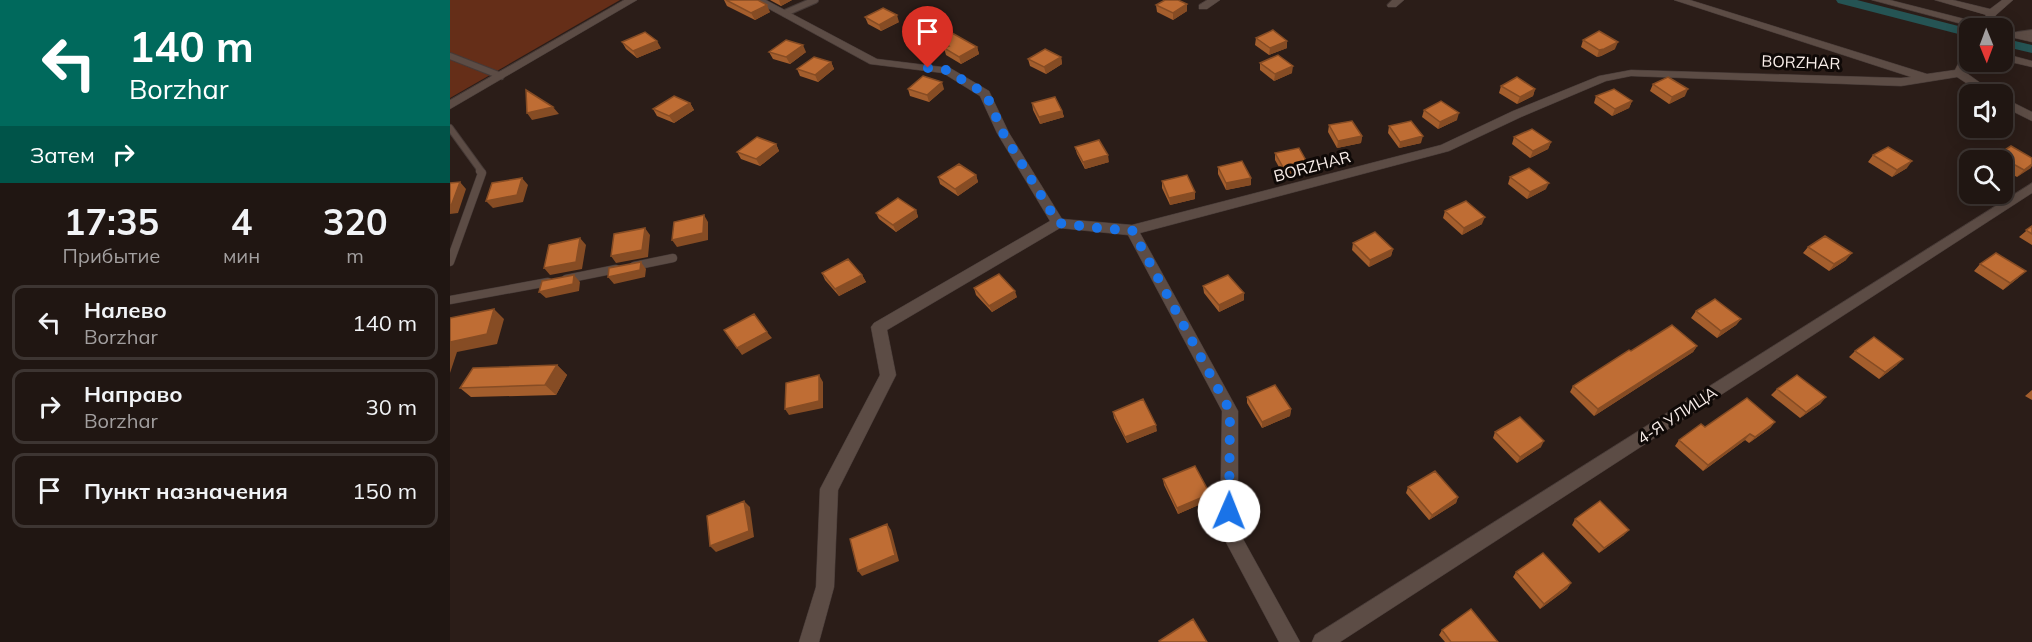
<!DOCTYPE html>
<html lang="ru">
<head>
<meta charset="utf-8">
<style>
	body { margin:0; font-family:Mulish,sans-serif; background:#2d2320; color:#f1f3f6; height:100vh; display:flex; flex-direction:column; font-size:22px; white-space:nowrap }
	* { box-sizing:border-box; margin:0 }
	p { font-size:20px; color:#a29f9f }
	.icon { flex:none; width:33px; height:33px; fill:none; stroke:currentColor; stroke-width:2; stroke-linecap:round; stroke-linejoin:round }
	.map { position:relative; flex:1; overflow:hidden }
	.side { display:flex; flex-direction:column; background:#201612; width:450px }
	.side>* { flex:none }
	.top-card { background:#00695c; color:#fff; overflow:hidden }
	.needle { width:39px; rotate:179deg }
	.buttons { position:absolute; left:1509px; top:18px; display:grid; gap:12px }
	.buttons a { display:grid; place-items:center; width:54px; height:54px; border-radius:12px; background:#201612; box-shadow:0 3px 15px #0003,0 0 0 2px #3d3532; font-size:30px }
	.pin { position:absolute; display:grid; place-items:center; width:51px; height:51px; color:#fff; margin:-62px -26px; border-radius:50% 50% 50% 0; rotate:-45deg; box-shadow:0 0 6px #0007 }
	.pin .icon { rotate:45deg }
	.me { position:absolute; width:66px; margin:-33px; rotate:1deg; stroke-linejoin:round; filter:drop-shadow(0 0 4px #0008) }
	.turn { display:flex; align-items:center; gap:21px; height:126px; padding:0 30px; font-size:27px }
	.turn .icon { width:78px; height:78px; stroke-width:2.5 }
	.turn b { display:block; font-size:42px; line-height:51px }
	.then { display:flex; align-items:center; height:57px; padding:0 30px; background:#0003; gap:12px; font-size:22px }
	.eta { display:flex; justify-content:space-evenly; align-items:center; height:102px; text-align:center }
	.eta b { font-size:36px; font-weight:700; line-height:42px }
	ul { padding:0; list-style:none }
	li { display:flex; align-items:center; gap:18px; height:75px; margin:0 12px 9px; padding:0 18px; border:3px solid #3d3532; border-radius:12px }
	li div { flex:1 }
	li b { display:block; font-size:22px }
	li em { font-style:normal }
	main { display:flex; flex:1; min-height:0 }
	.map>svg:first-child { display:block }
	.green { fill:#652e18 }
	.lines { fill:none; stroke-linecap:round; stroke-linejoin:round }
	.canal { fill:#255454; fill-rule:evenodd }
	.service-far1-casing { stroke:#463a37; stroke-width:8 }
	.service-casing { stroke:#463a37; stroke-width:9 }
	.minor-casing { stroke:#463a37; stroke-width:1 }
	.service-far1 { stroke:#5c4c45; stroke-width:6 }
	.service { stroke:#5c4c45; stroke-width:8 }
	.minor { fill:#5c4c45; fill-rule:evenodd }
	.wall { fill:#a45e2d }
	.shaded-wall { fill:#864c24 }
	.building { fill:#bf6d34; stroke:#864c24; stroke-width:1.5 }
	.route { stroke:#1a73e8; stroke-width:10; stroke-dasharray:0 18 }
	.labels { text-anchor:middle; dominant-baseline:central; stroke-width:6; stroke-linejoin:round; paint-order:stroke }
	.street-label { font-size:16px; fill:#f9eeea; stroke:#0f0907 }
</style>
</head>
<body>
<main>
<section class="side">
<div class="top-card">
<div class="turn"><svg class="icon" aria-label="left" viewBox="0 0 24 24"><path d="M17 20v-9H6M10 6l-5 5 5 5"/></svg><div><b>140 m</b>Borzhar</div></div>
<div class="then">Затем<svg class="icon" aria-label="right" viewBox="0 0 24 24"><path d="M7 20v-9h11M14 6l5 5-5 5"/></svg></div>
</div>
<div class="eta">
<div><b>17:35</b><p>Прибытие</p></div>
<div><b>4</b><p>мин</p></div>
<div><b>320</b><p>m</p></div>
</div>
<ul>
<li><svg class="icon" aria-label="left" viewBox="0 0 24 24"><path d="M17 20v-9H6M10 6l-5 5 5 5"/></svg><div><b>Налево</b><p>Borzhar</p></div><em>140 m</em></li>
<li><svg class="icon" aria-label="right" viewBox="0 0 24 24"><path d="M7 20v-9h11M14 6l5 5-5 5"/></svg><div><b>Направо</b><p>Borzhar</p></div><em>30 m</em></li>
<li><svg class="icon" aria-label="arrive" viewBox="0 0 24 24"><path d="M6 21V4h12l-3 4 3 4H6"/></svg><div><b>Пункт назначения</b></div><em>150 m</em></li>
</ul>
</section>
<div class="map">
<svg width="1582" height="642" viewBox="0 0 1582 642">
	<rect width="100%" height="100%" fill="#2b1d18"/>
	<!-- green -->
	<path class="green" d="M0 0H170L0 98Z"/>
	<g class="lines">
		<!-- canal -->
		<path class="canal" d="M1386 0H1407L1520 29V37L1388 3Z
			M1552 38 1582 45V53L1552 46Z"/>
		<defs>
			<path id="service-far1" d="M335 13 365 0
				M1568 35 1582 33
				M0 56 51 76
				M0 128 32 172"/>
			<path id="service" d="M0 262 32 173 30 171
				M184 266 223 258
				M116 279 166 269
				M0 300 98 282"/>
			<path id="minor" d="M174 0H187L0 109V100Z
				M303 0H316L427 59 500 68 539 91 559 133 612 219 682 225 991 145 1063 111 1149 76 1181 70 1451 78 1461 77 1224 0H1240L1477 74 1505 70 1514 52 1520 49 1521 62 1515 72 1546 94H1533L1507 77 1451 86 1181 76 1156 81 1071 117 999 151 690 233 788 411V530L850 642H829L770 531 772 411 678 235 610 228 437 330 446 375 388 490 384 587 369 642H349L366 587 370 489 430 375 421 327 424 323 600 221 547 133 530 96 493 73 420 64Z
				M757 0H770L757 9H749V5Z
				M942 0H954L946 7H938L937 5Z
				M1422 0H1440L1542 26 1543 28H1527Z
				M1485 0H1503L1540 9 1552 0H1563L1546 15 1541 23 1537 24 1532 21 1536 15Z
				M1552 29 1582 36V42L1552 35Z
				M1552 53 1582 61V67L1552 60Z
				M1552 97 1582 112V121L1552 106Z
				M1582 183V193L890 642H862L865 635Z"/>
		</defs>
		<!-- service-far1 casing -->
		<use href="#service-far1" class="service-far1-casing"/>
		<!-- service casing -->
		<use href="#service" class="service-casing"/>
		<!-- minor casing -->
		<use href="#minor" class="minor-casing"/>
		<!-- service-far1 -->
		<use href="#service-far1" class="service-far1"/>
		<!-- service -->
		<use href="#service" class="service"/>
		<!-- minor -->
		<use href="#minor" class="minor"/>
	</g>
	<!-- wall -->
	<path class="wall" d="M274 0H308L320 12 305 20 277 6Z
		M320 0H342L331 6Z
		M706 5 737 11 723 20 707 12Z
		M415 17 449 22 431 31 418 24Z
		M474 27 527 47 529 54 511 64 496 55 494 48H495L476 34Z
		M806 38 837 48 819 55 805 45Z
		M1133 40 1165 49 1151 56 1147 57 1131 47Z
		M172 42 211 48 187 58 176 49Z
		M319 52H356L340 64 323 59Z
		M611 57 612 64 596 74 580 66 578 59Z
		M381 62 384 69 368 82 350 76 347 69Z
		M810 63 842 73 824 81 810 70Z
		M1203 84 1235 96 1219 104 1200 91Z
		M1051 86 1085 89 1083 96 1067 104 1049 93Z
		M458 89H494L479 102 460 96Z
		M1146 96 1182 101 1179 108 1162 116 1144 103Z
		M240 103 244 110 224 123 207 116 203 109Z
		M582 103 612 111 614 117 590 124 583 110Z
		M974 110 1007 120 988 129 972 117Z
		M879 125 912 136 911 143 887 148 878 132Z
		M939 126 971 143 949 148 938 133Z
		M1064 137 1101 142 1098 149 1080 158 1062 144Z
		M326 144 329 151 310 166 291 159 287 152Z
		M625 147 659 162 635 169 627 154Z
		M825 153 858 164V171L834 176 825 160Z
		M1423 155 1457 168 1442 177 1418 162Z
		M1547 155 1582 158V166L1567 177 1552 169V160H1542Z
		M768 167 801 185 776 190 768 174Z
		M526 175 528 182 508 196 490 184 488 177Z
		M1060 177 1096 189 1077 199 1058 184Z
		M712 181 745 192V199L720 205 712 188Z
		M466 210 468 217 446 232 429 219 426 213Z
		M995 211 1032 224 1012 235 993 218Z
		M1582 226V245L1569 237Z
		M903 243 943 249 941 256 919 267 902 250Z
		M1358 247 1396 260 1379 271 1353 253Z
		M1530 264 1568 278 1553 290 1524 271Z
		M372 273 412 275 416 282 389 296 375 280Z
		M753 286 794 293V300L769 312 754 293Z
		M524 288 567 297 542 312 526 295Z
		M1246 311 1291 319 1286 325 1267 338 1241 318Z
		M1247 346 1243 352 1144 416 1120 392 1123 386 1181 351Z
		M1405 351 1447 365 1429 379 1399 357Z
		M107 365 117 375 106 395 21 397 10 388Z
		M1327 389 1376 397 1370 404 1350 418 1321 395Z
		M1582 390V400L1575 396Z
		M797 397 841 409 840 416 812 428 797 403Z
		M663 412 707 431 677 443 664 418Z
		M1325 422 1320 428 1299 443 1295 440 1253 471 1225 446 1229 440 1255 427Z
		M1045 432 1091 447 1067 463 1043 438Z
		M713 479 760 494V500L728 514 714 485Z
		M958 487 1008 497 1006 503 979 520 956 493Z
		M1125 519 1174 535 1149 553 1122 525Z
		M1066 572 1121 583 1117 589 1090 609 1063 577Z
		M992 630 1048 642H995L989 635Z"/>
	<!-- shaded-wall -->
	<path class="shaded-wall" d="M329 0H342L331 6Z
		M737 4V11L723 20V13Z
		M317 5 320 12 305 20 301 13Z
		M447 15 449 22 431 31 429 25Z
		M207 41 211 48 187 58 183 51Z
		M837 41V48L819 55 820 48Z
		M1168 42 1165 49 1151 56 1147 57 1149 50Z
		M353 45 356 52 340 64 336 57Z
		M527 47 529 54 511 64 509 57Z
		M611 57 612 64 596 74 594 67Z
		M381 62 384 69 368 82 365 75Z
		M843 66 842 73 824 81 825 74Z
		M492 82 494 89 479 102 477 95Z
		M1085 89 1083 96 1067 104 1070 97Z
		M1238 89 1235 96 1219 104 1222 97Z
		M1182 101 1179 108 1162 116 1165 109Z
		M240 103 244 110 224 123 219 116Z
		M103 107 109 114 82 120 77 113Z
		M612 111 614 117 590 124 589 117Z
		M1009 113 1007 120 988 129 990 122Z
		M912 136 911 143 887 148 888 141Z
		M973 136 971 143 949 148 950 142Z
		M1101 142 1098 149 1080 158 1083 151Z
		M326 144 329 151 310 166 306 159Z
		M658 155 659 162 635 169 633 162Z
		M1462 161 1457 168 1442 177 1447 170Z
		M858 164V171L834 176V169Z
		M1582 164 1581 168 1567 177 1574 170Z
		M526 175 528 182 508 196 505 189Z
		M72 178 78 185 73 202 43 208 36 201Z
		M801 178V185L776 190V183Z
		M10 182 16 189 8 213 0 214V206Z
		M1099 183 1096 189 1077 199 1080 192Z
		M745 192V199L720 205 719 198Z
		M466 210 468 217 446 232 443 225Z
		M254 215 258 222V240L227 247 222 240Z
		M1035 217 1032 224 1012 235 1014 228Z
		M195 228 200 235 198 257 166 263 161 256Z
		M130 238 136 245 132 269 100 275 94 268Z
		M943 249 941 256 919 267 920 260Z
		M1402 253 1396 260 1379 271 1384 264Z
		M191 262 196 269 195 277 164 284 158 277Z
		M1576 271 1568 278 1553 290 1560 283Z
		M124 275 130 282 129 291 96 298 89 292Z
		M412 275 416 282 389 296 385 289Z
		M565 291 567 297 542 312 539 306Z
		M794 293V300L769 312V305Z
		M44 309 54 319 47 344 7 352 0 373V342Z
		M1291 319 1286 325 1267 338 1271 331Z
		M317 332 322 338 292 355 287 348Z
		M1247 346 1243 352 1144 416 1148 409Z
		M1453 359 1447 365 1429 379 1435 372Z
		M107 365 117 375 106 395 95 385Z
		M369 375 373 382V408L339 415 335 409Z
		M1376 397 1370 404 1350 418 1356 412Z
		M841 409 840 416 812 428V422Z
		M1325 422 1320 428 1299 443 1305 437Z
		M706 425 707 431 677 443 675 437Z
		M1300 434 1295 440 1253 471 1258 465Z
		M1094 441 1091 447 1067 463 1070 457Z
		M760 494V500L728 514 727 508Z
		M1008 497 1006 503 979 520 982 515Z
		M294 501 300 507 304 537 266 552 260 546Z
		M437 524 441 530 449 561 412 576 408 571Z
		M1179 530 1174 535 1149 553 1154 548Z
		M1121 583 1117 589 1090 609 1094 604Z"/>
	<!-- building -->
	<path class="building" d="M276 0H308L317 5 301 13Z
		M715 0H728L737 4 723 13 706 5Z
		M433 8 447 15 429 25 415 17Z
		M479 20 527 47 509 57 494 48 499 46 474 27Z
		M823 30 837 41 820 48 806 38Z
		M1149 31 1168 42 1154 49 1149 50 1133 40Z
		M195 32 207 41 183 51 172 42Z
		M336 40 353 45 336 57 319 52Z
		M595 49 611 57 594 67 578 59Z
		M828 55 843 66 825 74 810 63Z
		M364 57 381 62 365 75 347 69Z
		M473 76 492 82 477 95 458 89Z
		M1067 77 1085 89 1070 97 1051 86Z
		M1218 77 1238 89 1222 97 1203 84Z
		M1164 89 1182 101 1165 109 1146 96Z
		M76 90 103 107 77 113Z
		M224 96 240 103 219 116 203 109Z
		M605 97 612 111 589 117 582 103Z
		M991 101 1009 113 990 122 974 110Z
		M902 121 912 136 888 141 879 125Z
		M961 121 973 136 950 142 939 126Z
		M1082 129 1101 142 1083 151 1064 137Z
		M307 137 326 144 306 159 287 152Z
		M649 140 658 155 633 162 625 147Z
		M1561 146 1582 158V164L1574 170 1547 155Z
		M1438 147 1462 161 1447 170 1423 155Z
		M849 148 858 164 834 169 825 153Z
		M792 161 801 178 776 183 768 167Z
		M509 164 526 175 505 189 488 177Z
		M1079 168 1099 183 1080 192 1060 177Z
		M737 175 745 192 719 198 712 181Z
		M72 178 67 195 36 201 42 183Z
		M10 182 1 206H0V183Z
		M448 198 466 210 443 225 426 213Z
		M1016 201 1035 217 1014 228 995 211Z
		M254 215 253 233 222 240 224 222Z
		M1582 226V234L1576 230Z
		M195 228 192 250 161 256 164 234Z
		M925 232 943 249 920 260 903 243Z
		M1375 236 1402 253 1384 264 1358 247Z
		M130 238 126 262 94 268 99 245Z
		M1546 253 1576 271 1560 283 1530 264Z
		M398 259 412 275 385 289 372 273Z
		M191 262 190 270 158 277 159 268Z
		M549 274 565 291 539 306 524 288Z
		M124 275 123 284 89 292 92 281Z
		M778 275 794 293 769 305 753 286Z
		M1265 299 1291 319 1271 331 1246 311Z
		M44 309 37 334 0 342V318Z
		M304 314 317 332 287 348 274 330Z
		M1222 325 1247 346 1148 409 1123 386 1179 350 1181 351Z
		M1424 337 1453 359 1435 372 1405 351Z
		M107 365 95 385 10 388 23 368Z
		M369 375V401L335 409 336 383Z
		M1347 375 1376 397 1356 412 1327 389Z
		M825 385 841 409 812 422 797 397Z
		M1297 398 1325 422 1305 437 1300 434 1258 465 1229 440 1251 424 1255 427Z
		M693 399 706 425 675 437 663 412Z
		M1070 417 1094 441 1070 457 1045 432Z
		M745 466 760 494 727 508 713 479Z
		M985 471 1008 497 982 515 958 487Z
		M294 501 299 531 260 546 257 516Z
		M1150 501 1179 530 1154 548 1125 519Z
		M437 524 445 555 408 571 400 539Z
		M1093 553 1121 583 1094 604 1066 572Z
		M1021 609 1048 642H1001L992 630Z
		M743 619 757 642H710L709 641Z"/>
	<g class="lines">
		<!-- route -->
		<path class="route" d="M478 68 496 70 536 94 553 133 608 223 656 229 682 230 780 411 779 511"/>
	</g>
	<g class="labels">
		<!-- street labels -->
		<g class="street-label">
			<text transform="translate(1351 62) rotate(2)">BORZHAR</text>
			<text transform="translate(862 166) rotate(-15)">BORZHAR</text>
			<text transform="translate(1227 415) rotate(-33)">4-Я УЛИЦА</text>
		</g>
	</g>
</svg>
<div class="buttons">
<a><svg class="needle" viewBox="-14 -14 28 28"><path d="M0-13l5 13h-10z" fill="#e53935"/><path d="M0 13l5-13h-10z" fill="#a29f9f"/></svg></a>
<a><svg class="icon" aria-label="sound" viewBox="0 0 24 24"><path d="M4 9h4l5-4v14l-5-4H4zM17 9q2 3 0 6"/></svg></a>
<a><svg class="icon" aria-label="search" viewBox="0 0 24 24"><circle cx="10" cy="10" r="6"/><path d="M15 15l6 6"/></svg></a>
</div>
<div class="pin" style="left:478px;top:68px;background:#d93025"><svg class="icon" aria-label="arrive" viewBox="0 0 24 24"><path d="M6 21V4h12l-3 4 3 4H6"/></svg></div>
<svg class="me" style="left:779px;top:511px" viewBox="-20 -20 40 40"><circle r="19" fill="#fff"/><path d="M0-13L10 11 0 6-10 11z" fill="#1a73e8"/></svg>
</div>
</main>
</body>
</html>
